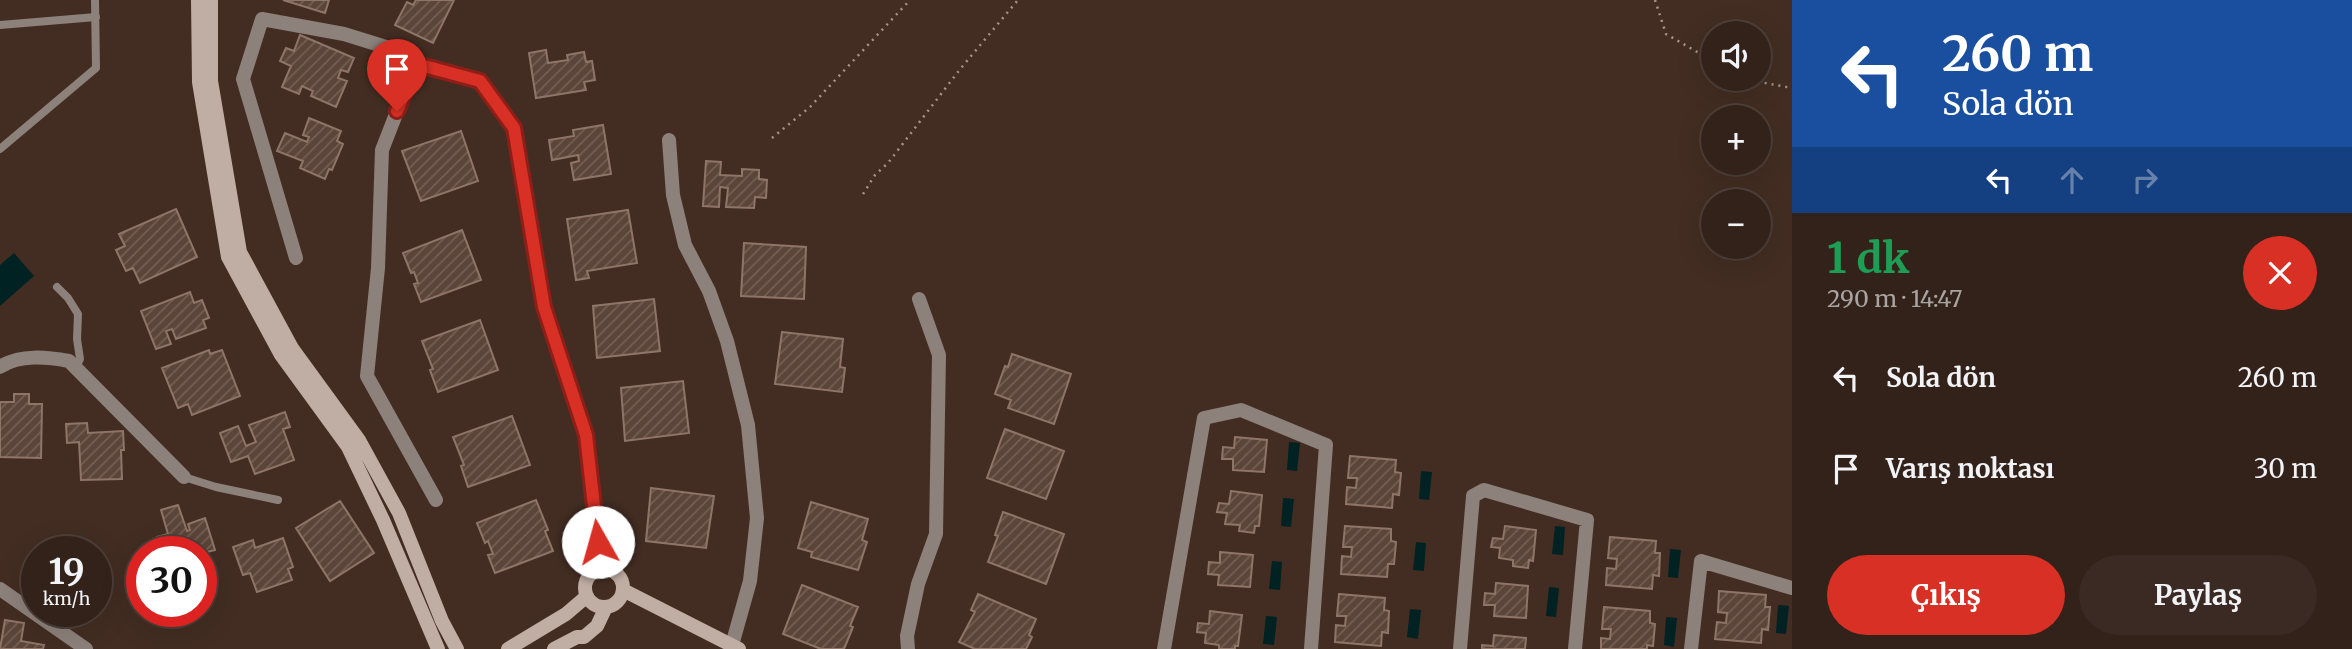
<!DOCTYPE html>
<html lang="tr">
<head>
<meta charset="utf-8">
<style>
	body { margin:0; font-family:Merriweather,serif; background:#3a2a23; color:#f1f3f6; height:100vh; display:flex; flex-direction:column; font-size:26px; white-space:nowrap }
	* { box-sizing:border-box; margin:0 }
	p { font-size:23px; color:#a8a4a2 }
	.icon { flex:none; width:38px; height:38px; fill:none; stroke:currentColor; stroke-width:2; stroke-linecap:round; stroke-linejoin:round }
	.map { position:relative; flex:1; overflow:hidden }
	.side { display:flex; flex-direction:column; background:#32221a; width:560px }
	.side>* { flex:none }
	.hud { background:#1a4fa0; color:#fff; overflow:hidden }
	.buttons { position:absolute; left:1701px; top:21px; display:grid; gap:14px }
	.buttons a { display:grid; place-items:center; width:70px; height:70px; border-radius:50%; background:#32221a; box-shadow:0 7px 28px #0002,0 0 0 2px #4d3f39; font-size:35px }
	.speed { position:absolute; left:21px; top:536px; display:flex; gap:14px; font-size:35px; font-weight:700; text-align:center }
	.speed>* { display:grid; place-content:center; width:91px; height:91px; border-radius:50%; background:#32221a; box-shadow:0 7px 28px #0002,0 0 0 2px #4d3f39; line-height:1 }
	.speed small { font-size:18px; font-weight:400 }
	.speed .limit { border:10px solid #d22; background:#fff; color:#111 }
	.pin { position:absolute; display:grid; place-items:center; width:60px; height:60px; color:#fff; margin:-72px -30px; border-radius:50% 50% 50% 0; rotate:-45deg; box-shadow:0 0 7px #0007 }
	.pin .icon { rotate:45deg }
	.me { position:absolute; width:77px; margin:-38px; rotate:353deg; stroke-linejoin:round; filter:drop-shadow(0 0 5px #0008) }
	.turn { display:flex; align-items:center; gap:24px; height:147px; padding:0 35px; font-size:32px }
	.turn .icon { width:91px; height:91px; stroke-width:2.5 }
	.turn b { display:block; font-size:49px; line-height:60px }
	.lanes { display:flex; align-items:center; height:66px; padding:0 35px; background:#0003; justify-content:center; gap:35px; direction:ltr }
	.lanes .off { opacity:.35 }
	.round { display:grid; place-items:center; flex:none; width:74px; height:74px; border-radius:37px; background:#3a2a23 }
	.headline { display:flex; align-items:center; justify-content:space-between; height:119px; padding:0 35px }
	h1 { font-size:42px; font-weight:700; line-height:52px; color:#1e9e55 }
	.button { display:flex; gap:14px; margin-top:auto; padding:14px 35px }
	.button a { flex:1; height:80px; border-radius:42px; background:#d93025; color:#fff; font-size:28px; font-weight:700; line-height:80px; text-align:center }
	.button a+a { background:#3a2a23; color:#f1f3f6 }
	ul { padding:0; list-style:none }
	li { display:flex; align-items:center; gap:21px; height:91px; padding:0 35px }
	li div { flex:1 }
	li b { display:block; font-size:26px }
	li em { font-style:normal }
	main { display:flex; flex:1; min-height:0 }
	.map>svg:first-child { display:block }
	.water { fill:#002223 }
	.building { fill:url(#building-hatch); stroke:#8f7568; stroke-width:2 }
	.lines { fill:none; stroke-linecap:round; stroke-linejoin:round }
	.path { stroke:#a6948b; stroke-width:2.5; stroke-dasharray:2 5; stroke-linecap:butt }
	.lane { stroke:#8d817b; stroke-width:8 }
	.street { stroke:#8d817b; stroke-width:14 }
	.secondary { stroke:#c0ada3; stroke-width:14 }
	.route-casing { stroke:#8d1f18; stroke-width:18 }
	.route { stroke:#d93025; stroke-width:12 }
</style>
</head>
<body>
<main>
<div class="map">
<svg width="1792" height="649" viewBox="0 0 1792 649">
	<defs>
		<pattern id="building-hatch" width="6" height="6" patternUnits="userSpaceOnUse" patternTransform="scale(1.75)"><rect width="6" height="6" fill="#5b4438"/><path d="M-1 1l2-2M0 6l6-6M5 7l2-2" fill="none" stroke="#735f55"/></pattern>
	</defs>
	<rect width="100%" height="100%" fill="#432d22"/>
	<!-- water -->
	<path class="water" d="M14 253 34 276 0 306V265Z
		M1289 442 1300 443 1297 471 1287 470Z
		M1421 471 1432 472 1429 500 1419 499Z
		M1283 498 1294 499 1291 527 1281 526Z
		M1555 526 1565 527 1563 555 1552 554Z
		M1416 542 1426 543 1424 571 1413 570Z
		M1670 549 1681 550 1678 578 1668 577Z
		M1272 561 1282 562 1280 590 1269 589Z
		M1549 587 1559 588 1556 617 1546 616Z
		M1778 605 1789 606 1786 634 1776 633Z
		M1410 609 1421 610 1418 639 1407 637Z
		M1266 616 1277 617 1274 645 1263 644Z
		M1666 617 1677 618 1674 647 1664 645Z"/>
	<!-- building -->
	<path class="building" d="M283 0H329L325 13Z
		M416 0H454L433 43 395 25 407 2 413 5Z
		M300 35 354 58 348 72 341 70 338 78 347 81 336 107 311 96 313 91 302 86 299 94 282 87 291 66 280 61 286 48 294 51Z
		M546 50 548 63 568 60 567 55 584 52 586 62 592 61 595 80 584 82 586 90 536 98 529 53Z
		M309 118 341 131 337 141 343 144 332 170 329 169 325 179 300 168 303 161 277 151 285 133 307 142 309 137 303 135Z
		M603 125 611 174 574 180 571 163 579 161 578 155 552 160 549 140 574 136 573 130Z
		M461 131 478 181 421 201 402 151Z
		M706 161 721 162 720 175 742 176V169L759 170V179L767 180 766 198 755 197 754 208 726 207 728 188 720 187 719 207 703 206Z
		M176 209 197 257 140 283 133 268 126 271 116 250 125 246 119 234Z
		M628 210 637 263 587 271 589 278 576 280 567 219Z
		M462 230 481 280 421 302 414 284 418 283 414 272 411 273 403 253Z
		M744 243 806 247 804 299 741 296Z
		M190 292 194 303 202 300 209 318 203 320 206 328 176 339 172 329 166 331 171 344 156 349 141 311Z
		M654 299 660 351 597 358 593 306Z
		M480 320 498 370 438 392 430 370 433 369 422 341Z
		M782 332 843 339 840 367 845 368 842 392 775 384Z
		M209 350 210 354 222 350 240 396 192 415 188 404 178 408 162 368Z
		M1012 354 1071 374 1054 424 1008 408 1011 400 995 394 1005 366 1008 367Z
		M683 381 689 433 625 441 621 388Z
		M14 394H29V404H42L41 458 0 457V402H14Z
		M285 412 290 427 283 429 294 460 255 474 248 456 231 462 220 433 238 426 246 446 256 442 249 425Z
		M512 416 530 465 468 487 461 466 464 465 453 437Z
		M87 423 88 433 123 431 124 450H121L122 479 81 480 79 442 67 443 66 424Z
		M1005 429 1064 451 1046 499 987 478Z
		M1235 437 1267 440 1264 472 1233 470V459H1222L1223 447 1234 448Z
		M1350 456 1396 460 1395 472 1401 473 1399 495 1393 494 1392 508 1346 504 1347 487 1356 488 1357 478H1348Z
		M651 488 714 496 706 548 646 541Z
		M1231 491 1262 495 1259 526H1255L1254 533 1239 531 1240 525 1225 524 1227 513 1217 512 1219 503 1229 504Z
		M536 500 548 530 545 531 553 551 495 573 488 555 493 554 488 541 485 543 477 523Z
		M340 501 374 553 330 581 296 528Z
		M811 502 868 519 862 540 867 542 858 570 811 557 812 552 798 548Z
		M178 505 187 531 190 530 188 524 205 518 215 550 207 552 209 557 201 560V551H162L157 537 168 534 161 510Z
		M1003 512 1064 534 1046 584 988 562 998 536 995 535Z
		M1345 526 1391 529V541L1396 542 1394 564H1388L1387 577 1341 574 1342 556 1351 557 1352 547H1343Z
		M1505 526 1536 530 1533 561 1529 560 1528 568 1513 566V560L1499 558 1500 548 1491 547 1493 538 1503 539Z
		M1610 537 1656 541 1655 553H1660L1659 576 1653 575 1652 589 1606 585 1607 568 1616 569 1617 559 1608 558Z
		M283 538 293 567 288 569 292 580 257 592 250 573 243 575 233 547 253 540 255 548Z
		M1220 552 1253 555 1250 587 1218 585 1219 575 1208 574 1209 562 1220 563Z
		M1496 583 1528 586 1526 618 1494 616 1495 605H1484L1485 593 1495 594Z
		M802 585 858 607 850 626 853 627 844 649H821L783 634Z
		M1719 591 1766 595 1765 607H1770L1768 630 1762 629 1761 643 1715 639 1717 622 1726 623 1727 613 1718 612Z
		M978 594 1036 619 1029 635 1032 637 1026 649H975L959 642 975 612 971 610Z
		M1339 594 1385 598 1384 610 1389 611 1388 633 1382 632 1381 646 1335 642 1336 625 1345 626 1346 616H1337Z
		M1604 607 1650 611V623L1655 624 1653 646 1647 645V649H1601V638L1610 639 1611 629H1602Z
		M1210 611 1242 615 1238 646H1235V649H1219V645L1205 643 1206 633 1197 632 1198 623 1209 624Z
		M5 620 24 623 21 641 44 645 43 649H0Z
		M1494 635 1526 638 1525 649H1482V645L1493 646Z"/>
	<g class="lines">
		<!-- path -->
		<path class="path" d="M1655 0 1666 34 1713 61
			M1744 79 1792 88
			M772 138 810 107 910 0
			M863 194 875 175 888 163 961 68 1018 0"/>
		<!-- lane -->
		<path class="lane" d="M0 25 96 17
			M0 149 96 68 95 0
			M57 287 68 298 78 314 77 339 80 359 76 367
			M184 477 216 487 278 500"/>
		<!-- street -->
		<path class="street" d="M424 66 480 81 514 128 544 307 585 435 601 569
			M669 140 673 195 685 245 709 291 727 341 748 425 757 518 750 581 732 645
			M296 258 243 79 262 19 344 34 386 47 424 66 405 91 382 150 378 268 367 376 436 500
			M0 367C20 354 47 357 69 361L184 477
			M0 589 86 649
			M908 649 907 636 918 584 936 534 939 355 919 299
			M1164 649 1204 418 1241 410 1326 445 1311 649
			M1460 649 1473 496 1484 490 1587 520 1575 649
			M1691 649 1701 561 1792 588"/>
		<!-- secondary -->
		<path class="secondary" d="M198 0 199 82 228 257 281 355 348 447 383 520 438 649
			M211 0V81L240 252 292 348 359 440 399 513 442 621 457 649
			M585 588a19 19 0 1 1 38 0a19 19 0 1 1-38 0Z
			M623 590 739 649
			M508 649 566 614 587 596
			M554 649 577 637H584L597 626 606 607"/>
	</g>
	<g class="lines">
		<defs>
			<path id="route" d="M397 111 405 92 424 66 480 81 514 128 544 307 586 435 598 542"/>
		</defs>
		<!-- route casing -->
		<use href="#route" class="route-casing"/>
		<!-- route -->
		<use href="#route" class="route"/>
	</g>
</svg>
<div class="buttons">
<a><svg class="icon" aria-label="sound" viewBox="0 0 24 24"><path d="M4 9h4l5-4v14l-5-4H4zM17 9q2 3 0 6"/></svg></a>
<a>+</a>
<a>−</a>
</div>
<div class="speed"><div>19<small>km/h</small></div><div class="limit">30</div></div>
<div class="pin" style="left:397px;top:111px;background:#d93025"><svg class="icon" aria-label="arrive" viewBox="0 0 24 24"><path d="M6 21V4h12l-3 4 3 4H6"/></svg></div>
<svg class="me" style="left:598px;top:542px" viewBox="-20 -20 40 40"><circle r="19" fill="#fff"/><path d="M0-13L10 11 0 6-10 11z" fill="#d93025"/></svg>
</div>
<section class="side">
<div class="hud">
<div class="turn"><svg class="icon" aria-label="left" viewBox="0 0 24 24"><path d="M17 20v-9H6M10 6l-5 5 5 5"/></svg><div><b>260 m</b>Sola dön</div></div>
<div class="lanes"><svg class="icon" aria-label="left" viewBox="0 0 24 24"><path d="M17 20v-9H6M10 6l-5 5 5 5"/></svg><svg class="icon off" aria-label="ahead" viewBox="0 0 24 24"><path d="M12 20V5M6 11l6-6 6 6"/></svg><svg class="icon off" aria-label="right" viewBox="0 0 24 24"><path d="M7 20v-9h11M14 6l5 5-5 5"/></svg></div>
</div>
<div class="headline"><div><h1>1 dk</h1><p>290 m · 14:47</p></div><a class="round" style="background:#d93025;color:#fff"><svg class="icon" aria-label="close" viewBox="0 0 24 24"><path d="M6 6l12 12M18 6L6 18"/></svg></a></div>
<ul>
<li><svg class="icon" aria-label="left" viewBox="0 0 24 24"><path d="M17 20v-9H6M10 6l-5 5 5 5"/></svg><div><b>Sola dön</b></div><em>260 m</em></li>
<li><svg class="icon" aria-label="arrive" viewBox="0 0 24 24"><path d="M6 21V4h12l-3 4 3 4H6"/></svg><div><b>Varış noktası</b></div><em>30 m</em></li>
</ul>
<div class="button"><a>Çıkış</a><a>Paylaş</a></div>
</section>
</main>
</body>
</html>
